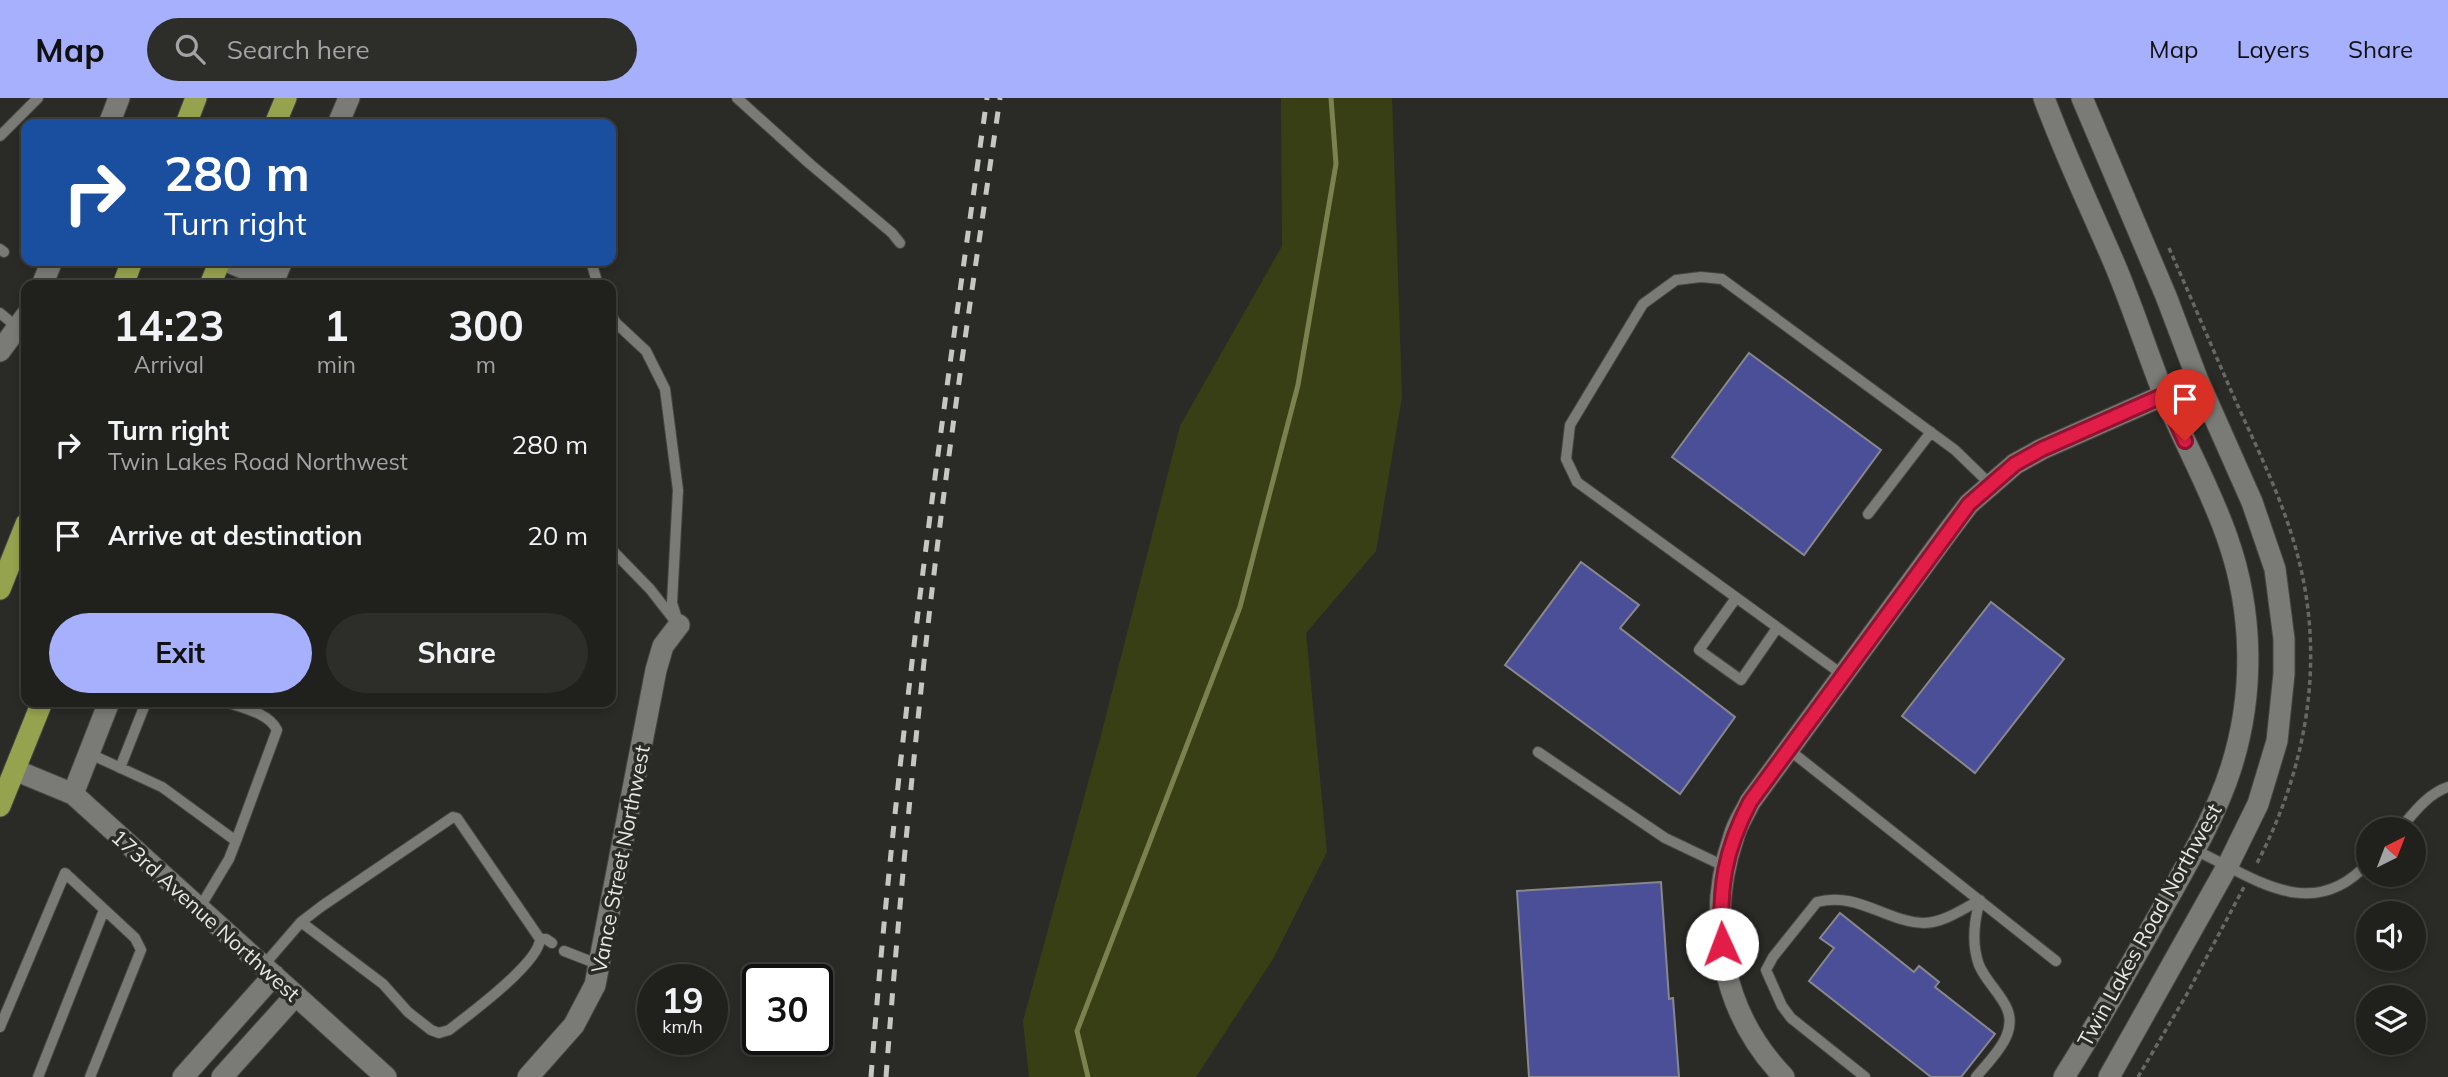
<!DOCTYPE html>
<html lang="en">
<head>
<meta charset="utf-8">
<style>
	body { margin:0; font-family:Mulish,sans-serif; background:#2d2d2a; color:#f1f3f6; height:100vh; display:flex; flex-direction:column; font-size:26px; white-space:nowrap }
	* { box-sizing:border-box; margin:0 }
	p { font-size:23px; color:#a2a3a4 }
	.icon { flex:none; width:38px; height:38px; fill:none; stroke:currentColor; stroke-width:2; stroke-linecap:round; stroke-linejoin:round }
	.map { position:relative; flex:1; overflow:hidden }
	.details { position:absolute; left:21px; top:182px; width:595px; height:427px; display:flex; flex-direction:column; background:#20201d; border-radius:14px; box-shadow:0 4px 10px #0003,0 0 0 2px #3d3e3b }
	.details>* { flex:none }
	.banner { position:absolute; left:21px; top:21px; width:595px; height:147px; border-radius:14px; box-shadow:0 4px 10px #0003,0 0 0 2px #3d3e3b; background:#1a4fa0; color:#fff; overflow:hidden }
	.needle { width:46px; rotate:42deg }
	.controls { position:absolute; left:2356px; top:719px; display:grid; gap:14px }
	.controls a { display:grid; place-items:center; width:70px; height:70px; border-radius:50%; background:#20201d; box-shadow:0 4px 10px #0003,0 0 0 2px #3d3e3b; font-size:35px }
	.speed { position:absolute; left:637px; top:866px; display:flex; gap:14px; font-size:35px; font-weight:700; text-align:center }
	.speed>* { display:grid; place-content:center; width:91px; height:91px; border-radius:50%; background:#20201d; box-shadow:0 4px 10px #0003,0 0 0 2px #3d3e3b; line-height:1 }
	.speed small { font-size:18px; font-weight:400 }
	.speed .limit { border:4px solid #111; border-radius:10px; background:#fff; color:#111 }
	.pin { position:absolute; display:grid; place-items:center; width:60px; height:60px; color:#fff; margin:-72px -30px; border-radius:50% 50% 50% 0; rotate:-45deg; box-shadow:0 0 7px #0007 }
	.pin .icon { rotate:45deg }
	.me { position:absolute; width:77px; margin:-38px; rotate:358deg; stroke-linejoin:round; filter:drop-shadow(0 0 5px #0008) }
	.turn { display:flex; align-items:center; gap:24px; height:147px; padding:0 28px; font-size:32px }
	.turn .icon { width:91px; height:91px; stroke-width:2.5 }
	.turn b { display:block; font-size:49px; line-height:60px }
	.eta { display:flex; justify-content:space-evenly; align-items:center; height:119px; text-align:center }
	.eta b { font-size:42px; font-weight:700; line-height:49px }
	.primary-button { display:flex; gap:14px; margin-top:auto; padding:14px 28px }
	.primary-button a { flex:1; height:80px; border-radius:42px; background:#a7b0fc; color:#111; font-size:28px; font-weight:700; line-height:80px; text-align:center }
	.primary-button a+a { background:#2d2d2a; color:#f1f3f6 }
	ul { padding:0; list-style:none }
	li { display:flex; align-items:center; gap:21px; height:91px; padding:0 28px }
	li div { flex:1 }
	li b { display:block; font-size:26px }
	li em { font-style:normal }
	header { display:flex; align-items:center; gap:42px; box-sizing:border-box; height:98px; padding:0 35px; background:#a7b0fc; color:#111 }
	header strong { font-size:33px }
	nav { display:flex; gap:38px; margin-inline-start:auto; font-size:24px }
	.search { width:490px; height:63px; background:#2d2d2a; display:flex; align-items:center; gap:18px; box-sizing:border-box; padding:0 24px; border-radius:38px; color:#a2a3a4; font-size:26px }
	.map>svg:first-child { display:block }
	.green { fill:#393f14 }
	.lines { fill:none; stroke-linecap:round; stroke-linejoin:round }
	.stream { stroke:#7c824f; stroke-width:5 }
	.building { fill:#4b4f97; stroke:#87888d; stroke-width:2 }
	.lane-casing { stroke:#464643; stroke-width:12 }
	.street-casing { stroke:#464643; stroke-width:23 }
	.secondary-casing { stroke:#464643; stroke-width:23 }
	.highway-casing { stroke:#464643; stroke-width:23 }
	.path { stroke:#676864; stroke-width:3.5; stroke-dasharray:5 3.5; stroke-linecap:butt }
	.lane { stroke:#7a7b76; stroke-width:10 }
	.street { stroke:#7a7b76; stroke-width:21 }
	.secondary { stroke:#7a7b76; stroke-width:21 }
	.highway { stroke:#96a34e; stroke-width:21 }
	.rail { stroke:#c6c7c3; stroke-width:5; stroke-dasharray:12 12; stroke-linecap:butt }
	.route-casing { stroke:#92132f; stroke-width:18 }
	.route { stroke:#e11d48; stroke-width:12 }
	.labels { text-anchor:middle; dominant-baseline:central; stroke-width:7; stroke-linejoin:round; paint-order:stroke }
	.street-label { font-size:21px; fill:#e7e7e4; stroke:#2a2b27 }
</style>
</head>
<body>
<header>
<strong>Map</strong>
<div class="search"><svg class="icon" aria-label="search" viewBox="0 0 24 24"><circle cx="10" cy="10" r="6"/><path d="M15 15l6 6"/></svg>Search here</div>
<nav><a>Map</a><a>Layers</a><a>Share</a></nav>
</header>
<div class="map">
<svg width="2448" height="979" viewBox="0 0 2448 979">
	<rect width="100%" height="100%" fill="#2a2b27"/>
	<!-- green -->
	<path class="green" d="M1281 0H1392L1402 299 1376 453 1306 535 1327 754 1273 861 1196 979H1029L1023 923 1100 641 1180 328 1282 148Z"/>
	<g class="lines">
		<!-- stream -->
		<path class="stream" d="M1088 979 1077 933 1240 509 1298 287 1336 66 1331 0"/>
	</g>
	<!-- building -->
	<path class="building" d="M1749 255 1881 352 1804 457 1672 359Z
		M1581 464 1639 507 1620 530 1735 619 1680 696 1505 567Z
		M1991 504 2064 561 1975 675 1902 618Z
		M1661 784 1669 901 1673 900 1679 979H1529L1517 793Z
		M1840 815 1914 874 1919 868 1939 884 1935 889 1995 936 1961 979H1931L1809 883 1834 850 1820 840Z"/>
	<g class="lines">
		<defs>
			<path id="lane" d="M737 0 810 66 892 135 900 145
				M0 38 38 0
				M0 151 4 154
				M591 163 598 187
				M0 215 18 230
				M611 217 616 225 646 253 665 291 678 392 672 505 679 527
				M1868 416 1931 334
				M611 451 650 491 675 523
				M1736 500 1699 552 1741 582 1777 530
				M1843 577 1577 384 1566 361 1570 327 1643 206 1676 182 1701 179 1722 181 1955 352 1990 386
				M226 604C243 610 269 615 277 632L236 743
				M1788 651 2056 863
				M1538 654 1665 740 1726 769
				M88 655 162 689 236 743 229 761 199 811
				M120 670 146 604
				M2399 732C2413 716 2427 696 2448 689
				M2195 752C2253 779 2312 827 2368 765
				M301 824 383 886 408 914 431 932 439 935 449 932C470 916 539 865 540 841
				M564 853 600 867
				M263 868 301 824 322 808 453 719 457 720 540 841H546L552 845
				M0 929 65 775 135 840 141 852 90 979
				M38 979 104 812
				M1865 979 1791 920 1782 908 1766 872 1773 859 1817 804C1857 793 1886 824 1924 825 1943 825 1963 811 1980 802
				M1976 979C1986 967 2000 953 2006 939 2020 908 1990 893 1979 867 1971 845 1974 823 1980 802"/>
			<path id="street" d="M109 26 119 0
				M338 26 349 0
				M226 163 274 183
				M42 187 52 163
				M272 187 282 163
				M0 253 26 218
				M15 672 73 696 386 979
				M73 696 109 604
				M183 979 274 877
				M222 979 295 898
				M528 979 574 927 595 887 656 572 663 548 679 527
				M1784 979C1721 914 1705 822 1734 738 1737 726 1745 715 1750 704L1950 431 1969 406 2015 366 2042 351 2164 297"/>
			<path id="secondary" d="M2044 0C2065 57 2091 111 2115 167 2133 210 2147 254 2164 297 2184 344 2210 390 2227 439 2253 512 2255 595 2231 670 2216 717 2190 761 2166 804 2133 863 2100 922 2064 979
				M2082 0 2166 198 2197 280 2252 404 2275 471 2284 541V576L2277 643 2258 706 2228 767 2109 979"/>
			<path id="highway" d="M186 26 196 0
				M275 26 286 0
				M123 187 132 163
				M210 187 220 163
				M0 491 26 426
				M0 708 42 604"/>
		</defs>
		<!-- lane casing -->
		<use href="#lane" class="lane-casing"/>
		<!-- street casing -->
		<use href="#street" class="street-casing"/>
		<!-- secondary casing -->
		<use href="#secondary" class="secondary-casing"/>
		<!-- highway casing -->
		<use href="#highway" class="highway-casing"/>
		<!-- path -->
		<path class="path" d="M2169 150C2192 202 2214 254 2237 306 2258 352 2281 399 2295 448 2327 557 2308 669 2256 767
			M2138 979 2187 896 2244 789"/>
		<!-- lane -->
		<use href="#lane" class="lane"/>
		<!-- street -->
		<use href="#street" class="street"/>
		<!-- secondary -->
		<use href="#secondary" class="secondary"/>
		<!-- highway -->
		<use href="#highway" class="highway"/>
		<!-- rail -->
		<path class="rail" d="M871 979C896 651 941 326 987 0
			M886 979C897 831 911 683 927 536 947 357 974 178 1000 0"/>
	</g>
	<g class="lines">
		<defs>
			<path id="route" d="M1722 846C1719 790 1724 754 1750 704L1969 406 2015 366 2042 351 2164 297 2185 343"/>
		</defs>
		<!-- route casing -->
		<use href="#route" class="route-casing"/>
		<!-- route -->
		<use href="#route" class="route"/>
	</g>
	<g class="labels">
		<!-- street labels -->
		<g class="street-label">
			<text transform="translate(620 761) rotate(-79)">Vance Street Northwest</text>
			<text transform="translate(206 817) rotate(42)">173rd Avenue Northwest</text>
			<text transform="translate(2149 827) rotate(-61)">Twin Lakes Road Northwest</text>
		</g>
	</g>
</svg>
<div class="controls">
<a><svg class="needle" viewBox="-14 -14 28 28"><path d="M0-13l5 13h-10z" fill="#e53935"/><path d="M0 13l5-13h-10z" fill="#a2a3a4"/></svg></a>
<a><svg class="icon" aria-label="sound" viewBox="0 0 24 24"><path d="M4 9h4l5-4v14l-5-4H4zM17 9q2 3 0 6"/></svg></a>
<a><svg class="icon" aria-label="layers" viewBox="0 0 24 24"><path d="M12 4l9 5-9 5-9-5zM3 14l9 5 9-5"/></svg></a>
</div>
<div class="speed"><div>19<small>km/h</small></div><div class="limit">30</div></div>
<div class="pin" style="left:2185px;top:343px;background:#d93025"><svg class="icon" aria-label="arrive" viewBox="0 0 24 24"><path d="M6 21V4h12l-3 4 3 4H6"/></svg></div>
<svg class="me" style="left:1722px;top:846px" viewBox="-20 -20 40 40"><circle r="19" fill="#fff"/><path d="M0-13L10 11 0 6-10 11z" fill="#e11d48"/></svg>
<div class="banner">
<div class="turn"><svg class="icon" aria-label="right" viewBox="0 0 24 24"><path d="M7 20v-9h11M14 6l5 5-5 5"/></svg><div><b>280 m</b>Turn right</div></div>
</div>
<section class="details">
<div class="eta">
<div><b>14:23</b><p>Arrival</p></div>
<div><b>1</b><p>min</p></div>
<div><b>300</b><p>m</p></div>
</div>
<ul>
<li><svg class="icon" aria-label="right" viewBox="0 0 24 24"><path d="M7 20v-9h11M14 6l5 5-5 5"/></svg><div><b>Turn right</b><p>Twin Lakes Road Northwest</p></div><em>280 m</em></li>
<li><svg class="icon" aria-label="arrive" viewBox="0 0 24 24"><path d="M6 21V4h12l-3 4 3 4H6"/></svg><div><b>Arrive at destination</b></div><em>20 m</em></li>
</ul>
<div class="primary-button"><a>Exit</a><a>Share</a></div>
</section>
</div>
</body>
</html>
